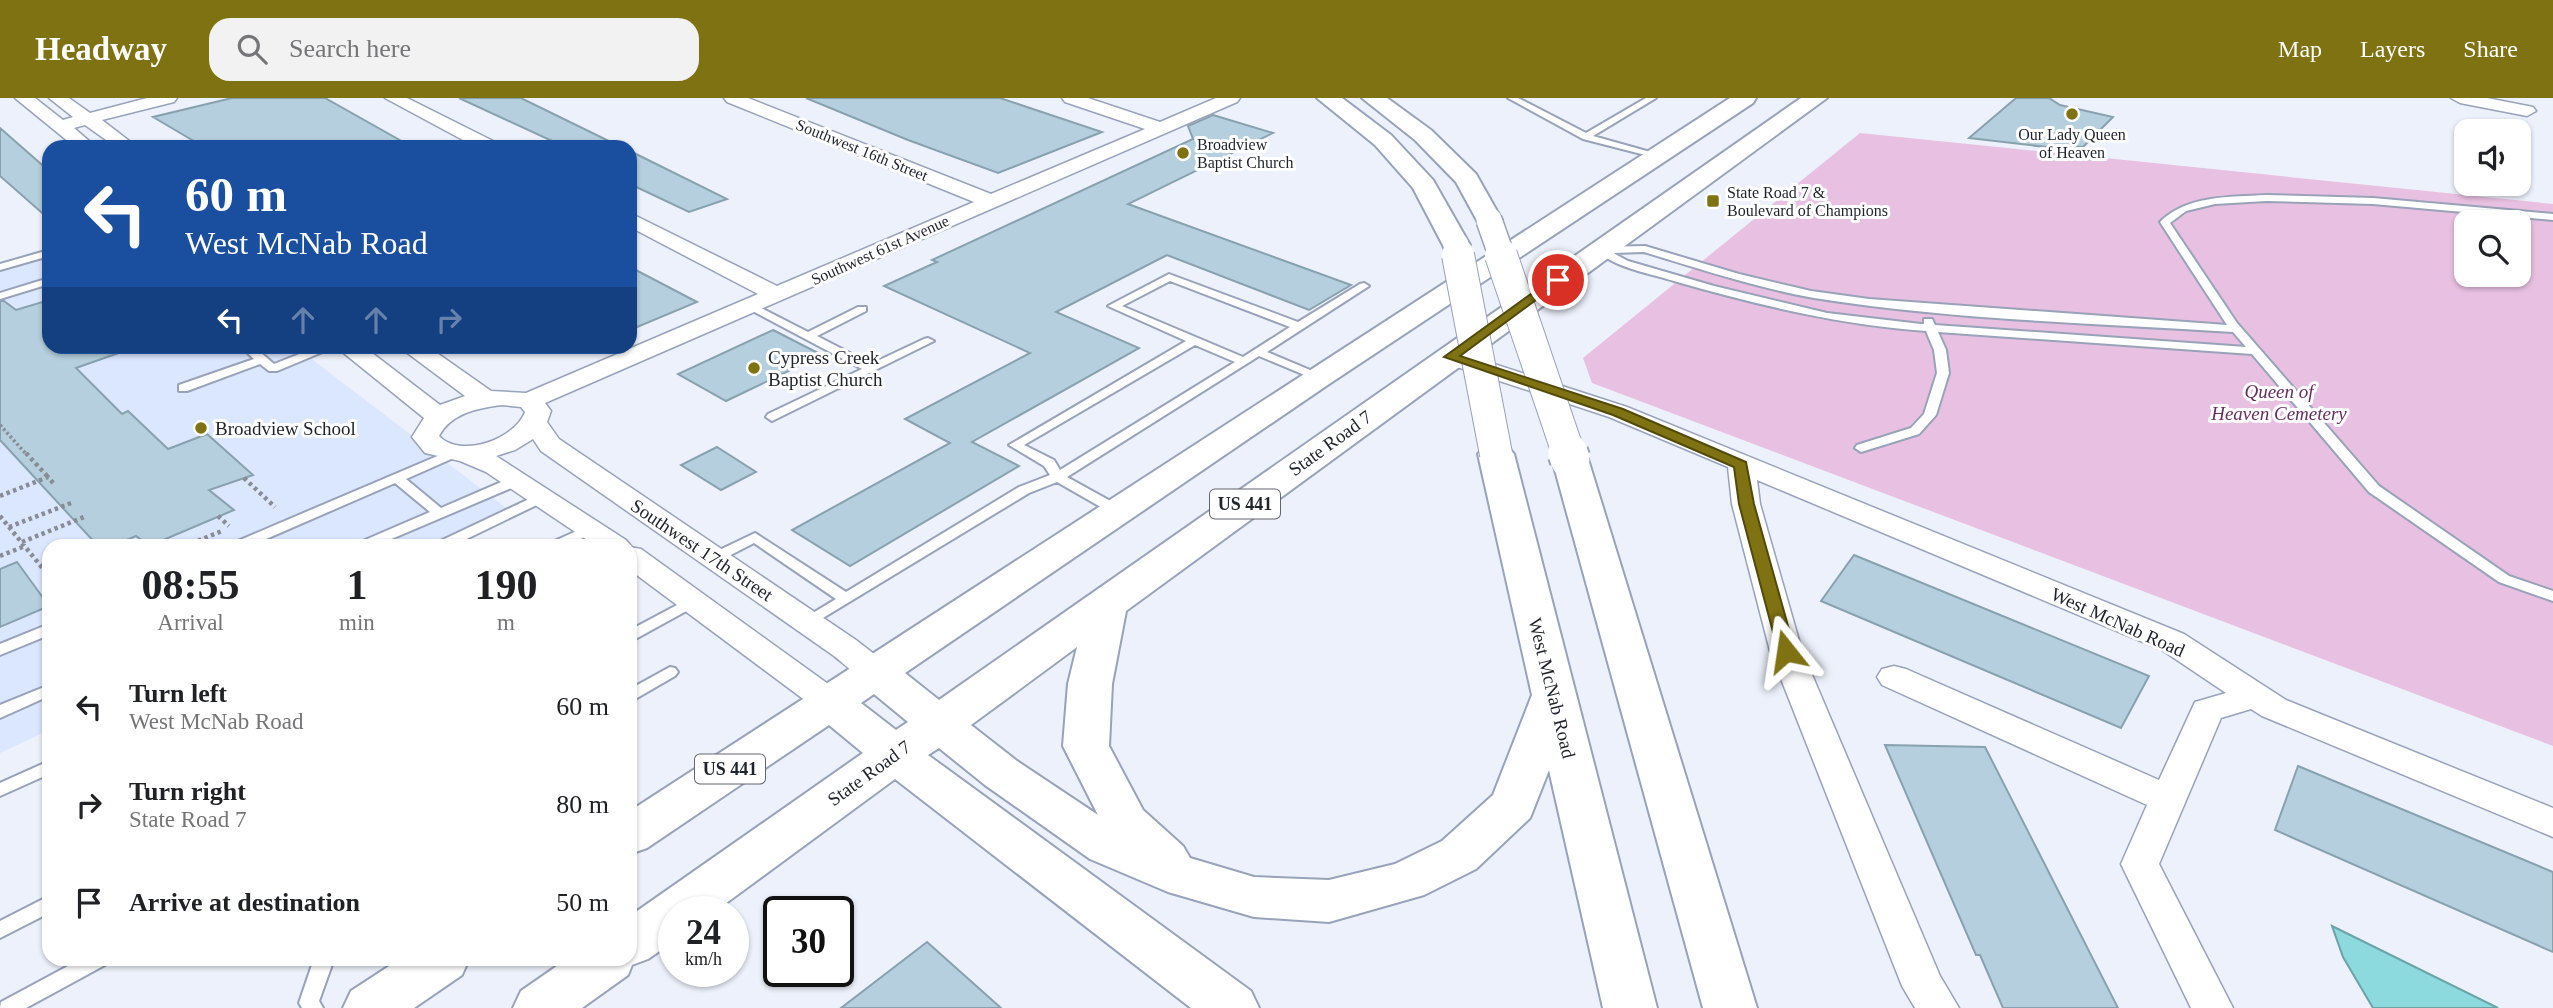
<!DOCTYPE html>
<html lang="en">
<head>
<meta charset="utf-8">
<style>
	body { margin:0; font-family:Georgia,serif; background:#f2f2f2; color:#202124; height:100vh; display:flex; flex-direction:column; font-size:26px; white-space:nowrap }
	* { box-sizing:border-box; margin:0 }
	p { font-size:23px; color:#757577 }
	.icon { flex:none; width:38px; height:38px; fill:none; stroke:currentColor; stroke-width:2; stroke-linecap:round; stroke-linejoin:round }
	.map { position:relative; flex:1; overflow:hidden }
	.sheet { position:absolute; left:42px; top:441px; width:595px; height:427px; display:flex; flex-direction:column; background:#fff; border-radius:21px; box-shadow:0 2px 5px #0004 }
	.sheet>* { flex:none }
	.guide { position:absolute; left:42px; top:42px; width:595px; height:214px; border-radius:21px; box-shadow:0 2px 5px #0004; background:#1a4fa0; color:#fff; overflow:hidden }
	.controls { position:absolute; left:2454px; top:21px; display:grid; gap:14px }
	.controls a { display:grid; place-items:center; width:77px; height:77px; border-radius:14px; background:#fff; box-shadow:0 2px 5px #0004; font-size:35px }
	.speed { position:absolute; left:658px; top:798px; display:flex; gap:14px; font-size:35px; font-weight:700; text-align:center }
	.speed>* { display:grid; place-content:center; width:91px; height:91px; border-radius:50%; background:#fff; box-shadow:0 2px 5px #0004; line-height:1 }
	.speed small { font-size:18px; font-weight:400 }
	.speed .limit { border:4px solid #111; border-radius:10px; background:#fff; color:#111 }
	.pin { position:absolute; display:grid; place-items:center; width:60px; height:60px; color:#fff; margin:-30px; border:4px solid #fff; border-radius:50%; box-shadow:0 2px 7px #0007 }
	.me { position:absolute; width:77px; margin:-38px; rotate:345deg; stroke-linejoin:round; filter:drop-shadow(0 0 5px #0008) }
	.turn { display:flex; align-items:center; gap:24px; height:147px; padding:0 28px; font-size:32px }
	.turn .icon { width:91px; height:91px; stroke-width:2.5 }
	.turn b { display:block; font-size:49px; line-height:60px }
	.lanes { display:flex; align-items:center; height:66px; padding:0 28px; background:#0003; justify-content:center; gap:35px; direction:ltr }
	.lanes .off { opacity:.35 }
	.eta { display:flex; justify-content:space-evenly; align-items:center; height:119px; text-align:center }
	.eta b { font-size:42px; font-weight:600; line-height:49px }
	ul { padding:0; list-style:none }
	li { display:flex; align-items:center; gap:21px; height:98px; padding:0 28px }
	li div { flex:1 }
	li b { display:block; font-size:26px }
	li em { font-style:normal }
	header { display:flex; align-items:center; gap:42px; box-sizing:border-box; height:98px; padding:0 35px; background:#7e7213; color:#fff }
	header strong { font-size:33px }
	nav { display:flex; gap:38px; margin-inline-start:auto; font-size:24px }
	.search { width:490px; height:63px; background:#f2f2f2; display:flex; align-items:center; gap:18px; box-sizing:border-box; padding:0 24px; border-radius:21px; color:#757577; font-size:26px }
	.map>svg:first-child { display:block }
	.built { fill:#dbe6ff }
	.green { fill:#e8c0e1; fill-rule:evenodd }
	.water { fill:#8cdade; stroke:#6ba3a8; stroke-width:2 }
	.building { fill:#b6cfde; stroke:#88a1af; stroke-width:2 }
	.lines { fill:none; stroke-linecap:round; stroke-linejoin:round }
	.service-casing { stroke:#98a2b8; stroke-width:4 }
	.minor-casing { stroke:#98a2b8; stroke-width:3 }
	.primary-casing { stroke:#98a2b8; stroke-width:4 }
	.path-far1 { stroke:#888c95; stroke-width:3.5; stroke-dasharray:2.5 2.5; stroke-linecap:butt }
	.path { stroke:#888c95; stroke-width:4.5; stroke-dasharray:3.5 3.5; stroke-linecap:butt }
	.service { fill:#fff; fill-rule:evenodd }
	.minor { fill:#fff; fill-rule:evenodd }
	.primary { fill:#fff; fill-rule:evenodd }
	.primary-bridge-far2-casing { stroke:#98a2b8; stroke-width:28; stroke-linecap:butt }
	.primary-bridge-far1-casing { stroke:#98a2b8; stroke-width:34; stroke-linecap:butt }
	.primary-bridge-casing { stroke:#98a2b8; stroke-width:43; stroke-linecap:butt }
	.primary-bridge-far2 { stroke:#fff; stroke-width:25 }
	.primary-bridge-far1 { stroke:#fff; stroke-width:32 }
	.primary-bridge { stroke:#fff; stroke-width:39 }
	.route { fill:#7e7213; stroke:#524a0c; stroke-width:2 }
	.poi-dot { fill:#7e7213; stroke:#fff; stroke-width:2.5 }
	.labels { text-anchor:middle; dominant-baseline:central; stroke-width:6; stroke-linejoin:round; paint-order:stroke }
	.far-poi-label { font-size:16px; fill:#1f232b; stroke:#fff; text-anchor:start }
	.far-street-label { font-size:16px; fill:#1f232b; stroke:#fff }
	.shield { fill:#fff; stroke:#62656b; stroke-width:2 }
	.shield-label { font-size:18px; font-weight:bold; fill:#1f232b }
	.poi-label { font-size:19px; fill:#1f232b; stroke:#fff; text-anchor:start }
	.park-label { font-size:19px; font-style:italic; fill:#672e60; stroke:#fff }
	.street-label { font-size:19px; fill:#1f232b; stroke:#fff }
</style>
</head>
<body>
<header>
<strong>Headway</strong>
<div class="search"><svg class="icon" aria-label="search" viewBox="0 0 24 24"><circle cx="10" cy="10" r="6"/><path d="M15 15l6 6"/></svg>Search here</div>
<nav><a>Map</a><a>Layers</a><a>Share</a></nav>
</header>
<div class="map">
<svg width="2553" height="910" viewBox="0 0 2553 910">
	<rect width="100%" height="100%" fill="#edf1fb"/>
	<!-- built -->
	<path class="built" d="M49 150V248L296 249 509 412 434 448H49V632L0 655V164Z"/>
	<!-- green -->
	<path class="green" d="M1860 35 2553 106V648L1592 285 1583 260ZM2466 124H2518V177H2466Z"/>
	<!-- water -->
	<path class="water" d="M2332 828 2498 910H2373L2343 859Z"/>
	<!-- building -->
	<path class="building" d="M232 0H325L412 49H204L153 19Z
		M459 0H521L621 49H565Z
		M806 0H1000L1102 34 998 75 908 42Z
		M2016 0H2049L2060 7 2113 19 2083 49 2061 47 2063 51 1969 40Z
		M1213 17 1273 35 1128 106 1351 187 1309 212 1167 157 1056 214 1139 250 972 344 1019 368 850 468 792 432 950 345 905 321 1030 255 884 188 937 164 932 162 1193 41 1188 28Z
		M0 30 49 73V121L0 78Z
		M630 53 727 101 689 114 630 86Z
		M630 169 697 204 630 232Z
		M49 202V248H126L127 252 76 270 122 316 128 313 168 351 207 336 253 377 209 392 234 412 149 448 136 438 113 448H98L0 342V203H4L16 212Z
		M773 232 822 257 726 303 678 276Z
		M717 349 756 374 721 392 681 367Z
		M1854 457 2149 578 2121 630 1821 503Z
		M17 464 49 508 0 529V471Z
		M1885 647 1985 649 2118 910H2003L1980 857H1976Z
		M2298 668 2553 774V854L2275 732Z
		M927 844 1001 910H841Z"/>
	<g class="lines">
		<defs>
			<path id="service" d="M1508 0H1518L1586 35 1646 0H1656L1593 38 1661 57 1657 60 1583 41Z
				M2266 97 2373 100 2553 116V122L2373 106 2266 103 2215 106 2186 113 2170 125 2237 225 2379 388 2509 478 2553 493V503L2499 484 2369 394 2252 256 1938 234 1946 252 1949 275 1936 317 1919 336 1861 354 1855 350 1857 347 1911 330 1924 316 1937 275 1934 252 1926 233C1841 227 1757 207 1674 183 1648 175 1616 170 1595 152L1600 149 1645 148 1739 176 1811 193 1869 201 2227 227 2160 124C2187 97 2230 99 2266 97ZM1644 154C1700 171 1757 190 1814 200 1952 222 2094 225 2233 234L2246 249 1935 227 1932 221H1924V226H1921L1827 215 1714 188 1628 163 1613 155Z
				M49 152V158L0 172V166Z
				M1169 176 1298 224 1360 186 1364 185 1369 188 1267 254 1322 277V281H1314L1259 258 1067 379 1123 410 1125 413 1123 416H1113L1057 384 1029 395 808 529 801 524 803 521 836 501 754 445 719 463 714 464 707 460 709 457 755 435 846 494 1019 389 1050 377 1044 368 1009 347 1186 243 1108 208ZM1170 183 1290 229 1243 259 1122 208ZM1195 247 1235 264 1060 372 1054 362 1024 347Z
				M49 180V186L0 201V195Z
				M751 205 808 234 858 209H866V213L817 238 871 266 924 241 928 240 934 243 772 323 766 319 768 316 862 271 747 210 746 208Z
				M240 248H253L274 266 320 248H337L277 273H269L260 266 187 293H179V287L254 261Z
				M454 351 460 355 458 358 406 381 441 410 513 379H523L525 382 523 385 375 448H356L358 445 430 414 395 385 250 448H231L233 445Z
				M544 394 551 398 549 401 452 448H434L436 445Z
				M590 427 595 428 597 431 595 434 566 448H548L550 445Z
				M694 498 701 503 699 506 630 544V532Z
				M49 526V537L0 557V546Z
				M670 569 675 570 678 574 675 578 630 604V591Z
				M49 587V598L0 620V607Z
				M49 663V676L0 698V685Z
				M49 798V815L0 840V823Z
				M81 861H108L105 867 26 910H0L1 904Z
				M314 861H334L319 903 323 910H302L299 905Z"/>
			<path id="minor" d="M15 0H35L63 22 73 19 49 0H69L90 15 147 0H177L174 4 102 22 137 49H116L85 27 74 30 96 49H75Z
				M385 0H407L497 45 499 49H476Z
				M724 0H748L991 96 1145 31 1065 4 1062 0H1088L1160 24 1216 0H1240L1237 4 545 305 551 313 547 324 559 341 856 542 887 566 891 574 887 582C864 588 851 571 834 558L541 353 533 341 515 352 496 358 626 442 631 448 630 449 641 451 842 596 847 604 842 612 830 616 818 612 630 472V448H596L486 374 460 363 425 355 412 339 424 320 335 248H363L440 307 465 298 398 248H427L491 293 526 295 758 196 630 129V115L777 188 974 104 727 4ZM502 307 521 309 525 314C515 341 461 361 439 338 451 315 478 310 502 307Z
				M2451 0H2487L2533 9 2536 13 2527 18 2460 5Z
				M1457 254 1627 309 2184 536 2286 602 2553 710V739L2262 618 2251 611 2221 620 2159 766 2233 910H2191L2121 766 2147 707 1882 587 1877 579 1882 571 1894 568 1906 571 2159 682 2195 604 2226 595 2162 552 1757 382 1760 406 1802 553 1940 878 1959 910H1915L1902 888 1770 553 1732 406 1728 369 1609 319 1448 266 1445 261 1448 256Z"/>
			<path id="primary" d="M1317 0H1342L1391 37 1433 82 1470 147 1466 153 1456 155 1446 153 1413 90 1375 47Z
				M1362 0H1387L1431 32 1476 76 1502 122 1498 128 1489 130 1480 128 1456 84 1415 42Z
				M1730 0H1756L1753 5 1329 286 905 575 939 602 1801 0H1827L1126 513 1112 586 1109 648 1143 712 1183 748 1190 760 1254 779 1329 782 1395 766 1442 743 1493 697 1532 597 1478 356 1484 349 1496 345 1508 349 1514 356 1657 910H1603L1549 672 1530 720 1476 771 1424 797 1329 824 1254 819 1168 794 1090 761 985 687 939 650 928 657 1251 893 1259 910H1191L895 681 714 814H674V843L648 861 632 867 628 877 582 910H513L521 893 567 861H630V818L863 655 829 627 647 750 630 756V713ZM1077 549 1068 586 1063 648 1098 717 1017 663 971 627ZM874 596 908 624 896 632 861 605Z
				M1570 350 1582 354 1588 361 1757 910H1703L1552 361 1558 354Z
				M400 861H469L462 877 414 910H343L351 893Z"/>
		</defs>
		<!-- service casing -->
		<use href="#service" class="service-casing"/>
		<!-- minor casing -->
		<use href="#minor" class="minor-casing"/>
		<!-- primary casing -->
		<use href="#primary" class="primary-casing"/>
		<!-- path-far1 -->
		<path class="path-far1" d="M211 248 216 253
			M0 327 27 357"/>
		<!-- path -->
		<path class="path" d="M26 355 48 379
			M244 380 275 409
			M0 398 48 379 54 386
			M0 418 49 478
			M218 418 229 428
			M9 429 71 405
			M22 444 84 419
			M185 448 222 433
			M0 458 25 448"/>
		<!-- service -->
		<use href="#service" class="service"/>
		<!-- minor -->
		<use href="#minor" class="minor"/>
		<!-- primary -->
		<use href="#primary" class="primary"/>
		<defs>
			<path id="primary-bridge-far2" d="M1489 122 1502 159
				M1456 147 1458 159"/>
			<path id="primary-bridge-far1" d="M1458 157 1496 356
				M1501 157 1569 357"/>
			<path id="primary-bridge" d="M1568 355 1570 361"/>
		</defs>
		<!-- primary-bridge-far2 casing -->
		<use href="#primary-bridge-far2" class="primary-bridge-far2-casing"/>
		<!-- primary-bridge-far1 casing -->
		<use href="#primary-bridge-far1" class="primary-bridge-far1-casing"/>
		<!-- primary-bridge casing -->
		<use href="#primary-bridge" class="primary-bridge-casing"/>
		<!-- primary-bridge-far2 -->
		<use href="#primary-bridge-far2" class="primary-bridge-far2"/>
		<!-- primary-bridge-far1 -->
		<use href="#primary-bridge-far1" class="primary-bridge-far1"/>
		<!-- primary-bridge -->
		<use href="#primary-bridge" class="primary-bridge"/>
	</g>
	<!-- route -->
	<path class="route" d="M1553 180 1563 182 1460 258 1623 311 1746 364 1754 406 1795 553 1792 557H1780L1778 553 1739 406 1734 369 1613 317 1444 259Z"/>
	<!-- markers -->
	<g class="poi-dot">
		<circle cx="2072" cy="16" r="7"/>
		<circle cx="1183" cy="55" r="7"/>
		<rect x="1706" y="96" width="14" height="14" rx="3.5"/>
		<circle cx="754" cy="270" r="7"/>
		<circle cx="201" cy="330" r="7"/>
	</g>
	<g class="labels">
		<!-- far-poi labels -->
		<g class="far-poi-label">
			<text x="2072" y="36" text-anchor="middle">Our Lady Queen<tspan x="2072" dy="18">of Heaven</tspan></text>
			<text x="1197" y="46">Broadview<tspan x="1197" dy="18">Baptist Church</tspan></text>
			<text x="1727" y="94">State Road 7 &amp;<tspan x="1727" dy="18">Boulevard of Champions</tspan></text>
		</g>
		<!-- far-street labels -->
		<g class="far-street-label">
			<text transform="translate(862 52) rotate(22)">Southwest 16th Street</text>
			<text transform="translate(880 152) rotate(-24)">Southwest 61st Avenue</text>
		</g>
		<!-- shield labels -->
		<g class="shield">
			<rect x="1210" y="391.5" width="70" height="29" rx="5"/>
			<rect x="695" y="656.5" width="70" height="29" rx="5"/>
		</g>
		<g class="shield-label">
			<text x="1245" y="406">US 441</text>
			<text x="730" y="671">US 441</text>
		</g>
		<!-- poi labels -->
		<g class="poi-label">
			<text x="768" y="259">Cypress Creek<tspan x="768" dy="22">Baptist Church</tspan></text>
			<text x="215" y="330">Broadview School</text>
		</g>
		<!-- park labels -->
		<g class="park-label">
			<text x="2279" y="293">Queen of<tspan x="2279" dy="22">Heaven Cemetery</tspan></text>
		</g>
		<!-- street labels -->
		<g class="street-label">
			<text transform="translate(1330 345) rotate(-36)">State Road 7</text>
			<text transform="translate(702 452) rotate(34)">Southwest 17th Street</text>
			<text transform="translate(2118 524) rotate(24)">West McNab Road</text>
			<text transform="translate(1552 590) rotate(76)">West McNab Road</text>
			<text transform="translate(869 675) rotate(-36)">State Road 7</text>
		</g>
	</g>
</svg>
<div class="controls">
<a><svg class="icon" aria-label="sound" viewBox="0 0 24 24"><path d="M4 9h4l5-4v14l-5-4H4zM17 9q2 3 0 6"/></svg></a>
<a><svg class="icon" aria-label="search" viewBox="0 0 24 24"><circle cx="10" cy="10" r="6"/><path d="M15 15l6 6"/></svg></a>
</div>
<div class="speed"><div>24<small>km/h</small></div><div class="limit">30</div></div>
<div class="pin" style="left:1558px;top:182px;background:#d93025"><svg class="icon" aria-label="arrive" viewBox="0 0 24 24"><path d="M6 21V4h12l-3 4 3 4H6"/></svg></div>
<svg class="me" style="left:1786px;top:553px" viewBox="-20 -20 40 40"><path d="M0-17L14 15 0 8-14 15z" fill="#7e7213" stroke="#fff" stroke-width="4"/></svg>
<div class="guide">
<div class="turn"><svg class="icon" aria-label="left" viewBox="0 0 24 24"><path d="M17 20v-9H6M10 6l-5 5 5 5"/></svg><div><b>60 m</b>West McNab Road</div></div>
<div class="lanes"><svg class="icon" aria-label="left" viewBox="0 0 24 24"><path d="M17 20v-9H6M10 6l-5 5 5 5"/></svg><svg class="icon off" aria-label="ahead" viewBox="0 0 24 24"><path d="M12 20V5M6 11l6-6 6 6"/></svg><svg class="icon off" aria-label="ahead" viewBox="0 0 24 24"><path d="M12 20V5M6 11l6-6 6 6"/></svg><svg class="icon off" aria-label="right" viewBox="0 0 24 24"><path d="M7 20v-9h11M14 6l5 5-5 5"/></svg></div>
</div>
<section class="sheet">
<div class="eta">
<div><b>08:55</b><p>Arrival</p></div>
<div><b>1</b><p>min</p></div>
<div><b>190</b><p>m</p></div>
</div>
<ul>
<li><svg class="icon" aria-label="left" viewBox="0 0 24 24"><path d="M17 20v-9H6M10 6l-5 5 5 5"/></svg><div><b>Turn left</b><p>West McNab Road</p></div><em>60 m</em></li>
<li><svg class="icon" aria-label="right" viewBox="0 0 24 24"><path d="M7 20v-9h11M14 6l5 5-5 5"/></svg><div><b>Turn right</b><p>State Road 7</p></div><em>80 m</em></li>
<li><svg class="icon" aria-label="arrive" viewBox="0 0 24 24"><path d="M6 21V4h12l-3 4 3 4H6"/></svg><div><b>Arrive at destination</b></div><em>50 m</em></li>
</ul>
</section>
</div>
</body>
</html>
